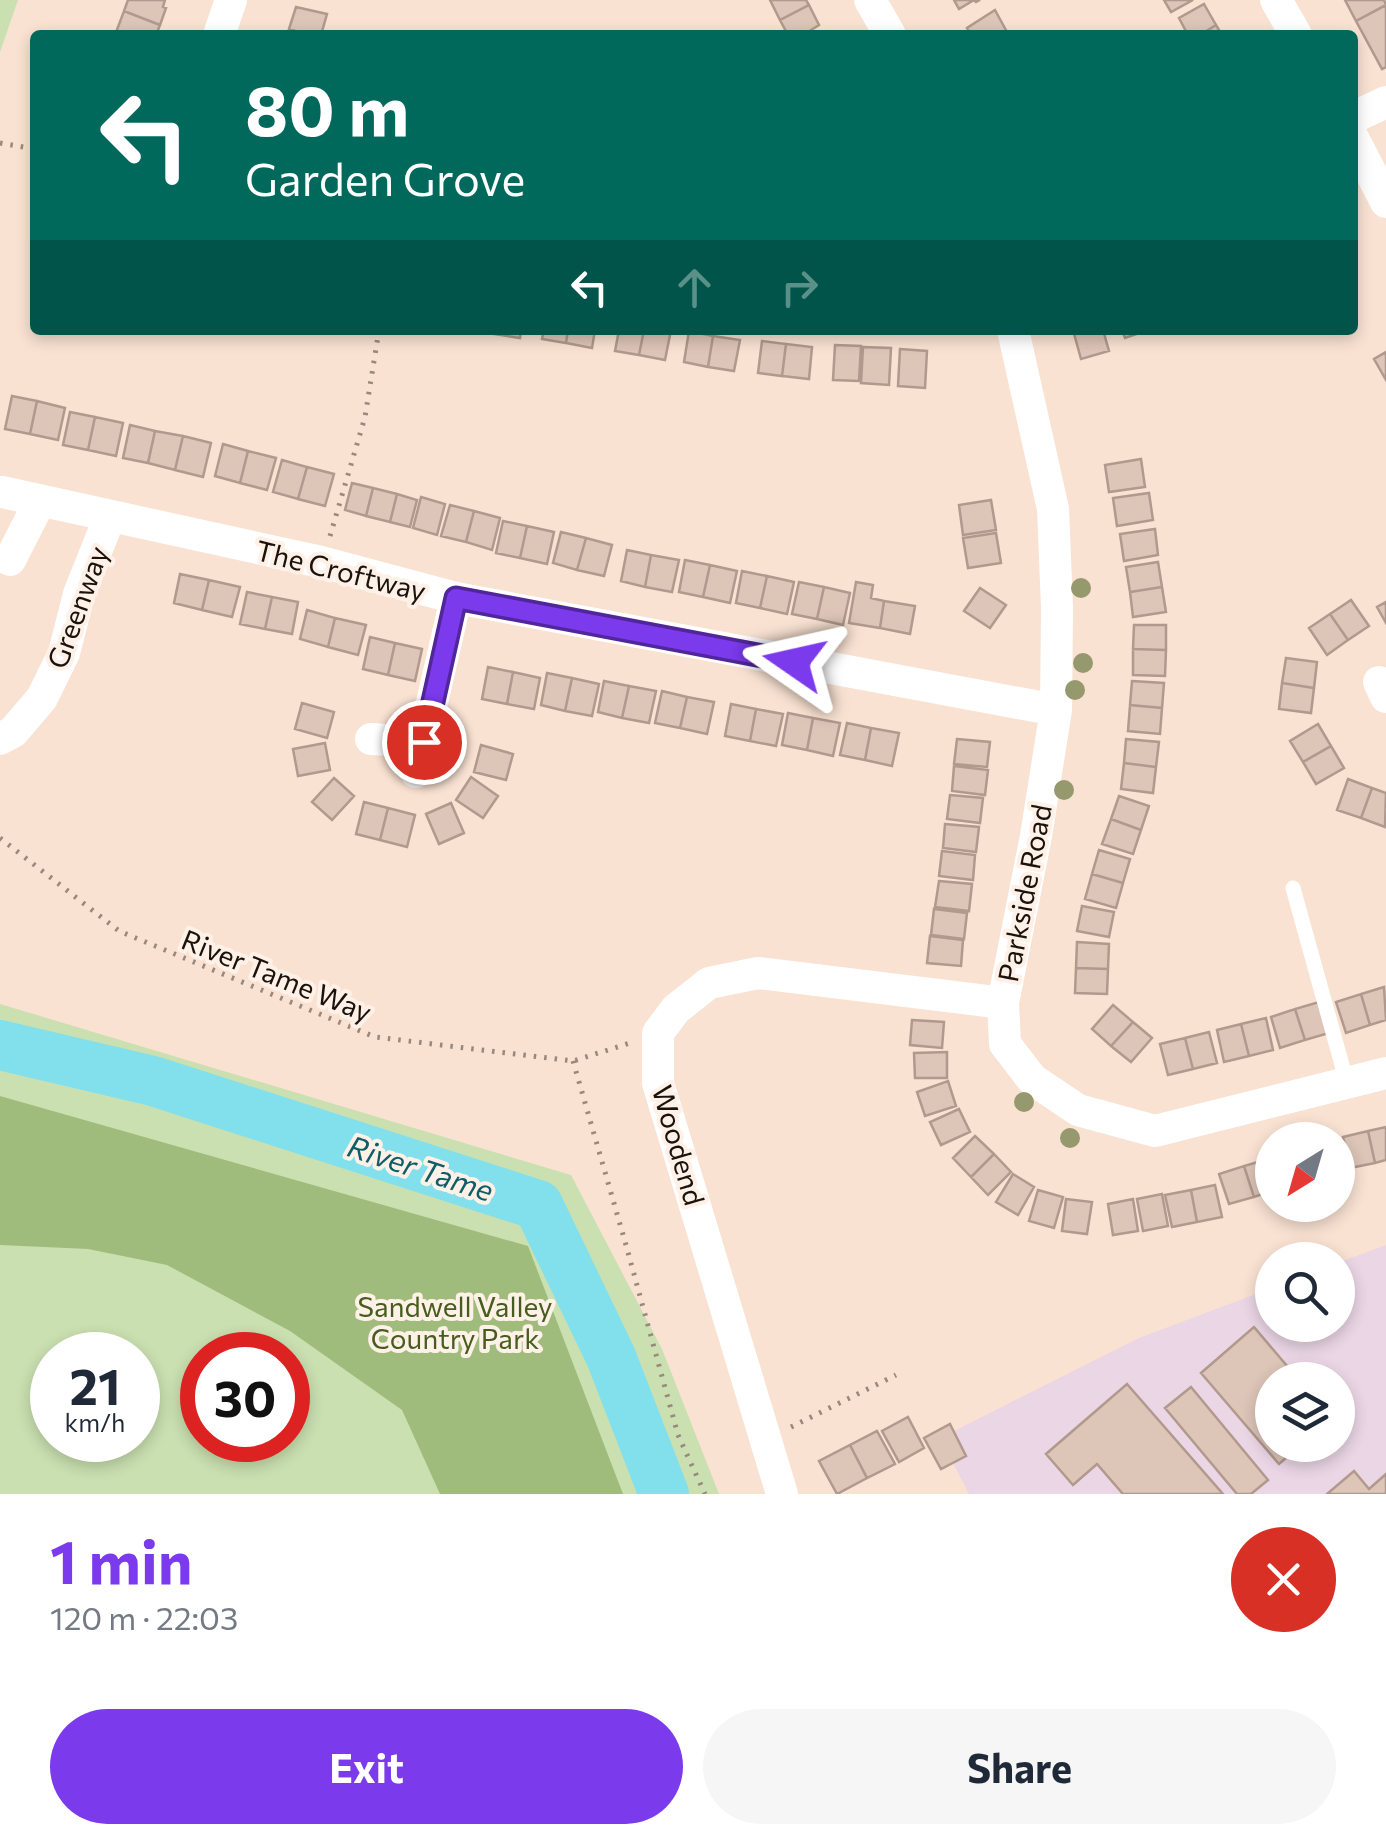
<!DOCTYPE html>
<html lang="en">
<head>
<meta charset="utf-8">
<style>
	body { margin:0; font-family:Commissioner,sans-serif; background:#f6f6f7; color:#1f2937; height:100vh; display:flex; flex-direction:column; font-size:38px; white-space:nowrap }
	* { box-sizing:border-box; margin:0 }
	p { font-size:32px; color:#747a83 }
	.icon { flex:none; width:55px; height:55px; fill:none; stroke:currentColor; stroke-width:2; stroke-linecap:round; stroke-linejoin:round }
	.map { position:relative; height:1494px; overflow:hidden }
	.details { display:flex; flex-direction:column; background:#fff; flex:1 }
	.details>* { flex:none }
	.banner { position:absolute; left:30px; top:30px; width:1328px; height:305px; border-radius:10px; box-shadow:0 5px 15px #0003; background:#00695c; color:#fff; overflow:hidden }
	.needle { width:65px; rotate:217deg }
	.controls { position:absolute; left:1255px; top:1122px; display:grid; gap:20px }
	.controls a { display:grid; place-items:center; width:100px; height:100px; border-radius:50%; background:#fff; box-shadow:0 5px 15px #0003; font-size:50px }
	.speed { position:absolute; left:30px; top:1332px; display:flex; gap:20px; font-size:50px; font-weight:700; text-align:center }
	.speed>* { display:grid; place-content:center; width:130px; height:130px; border-radius:50%; background:#fff; box-shadow:0 5px 15px #0003; line-height:1 }
	.speed small { font-size:25px; font-weight:400 }
	.speed .limit { border:15px solid #d22; background:#fff; color:#111 }
	.pin { position:absolute; display:grid; place-items:center; width:85px; height:85px; color:#fff; margin:-42px; border:5px solid #fff; border-radius:50%; box-shadow:0 2px 10px #0007 }
	.me { position:absolute; width:110px; margin:-55px; rotate:281deg; stroke-linejoin:round; filter:drop-shadow(0 0 8px #0008) }
	.turn { display:flex; align-items:center; gap:35px; height:210px; padding:0 50px; font-size:45px }
	.turn .icon { width:130px; height:130px; stroke-width:2.5 }
	.turn b { display:block; font-size:70px; line-height:85px }
	.lanes { display:flex; align-items:center; height:95px; padding:0 50px; background:#0003; justify-content:center; gap:50px; direction:ltr }
	.lanes .off { opacity:.35 }
	.round { display:grid; place-items:center; flex:none; width:105px; height:105px; border-radius:52px; background:#f6f6f7 }
	.overview { display:flex; align-items:center; justify-content:space-between; height:170px; padding:0 50px }
	h1 { font-size:60px; font-weight:700; line-height:75px; color:#7c3aed }
	.primary-button { display:flex; gap:20px; margin-top:auto; padding:20px 50px }
	.primary-button a { flex:1; height:115px; border-radius:60px; background:#7c3aed; color:#fff; font-size:40px; font-weight:700; line-height:115px; text-align:center }
	.primary-button a+a { background:#f6f6f7; color:#1f2937 }
	.map>svg:first-child { display:block }
	.education { fill:#ebd6e5; fill-rule:evenodd }
	.green { fill:#cae0b0; fill-rule:evenodd }
	.forest { fill:#a0bc7d }
	.lines { fill:none; stroke-linecap:round; stroke-linejoin:round }
	.river { stroke:#82dfec; stroke-width:50 }
	.building { fill:#ddc5b8; stroke:#b1998d; stroke-width:2.5 }
	.path { stroke:#99887d; stroke-width:5; stroke-dasharray:2.5 8; stroke-linecap:butt }
	.lane { stroke:#fff; stroke-width:15 }
	.street { stroke:#fff; stroke-width:32 }
	.tree { fill:#96996e }
	.route-casing { stroke:#51269a; stroke-width:25 }
	.route { stroke:#7c3aed; stroke-width:18 }
	.labels { text-anchor:middle; dominant-baseline:central; stroke-width:8; stroke-linejoin:round; paint-order:stroke }
	.street-label { font-size:28px; fill:#1a120c; stroke:#fff1e7 }
	.park-label { font-size:28px; fill:#455e1d; stroke:#fff1e7 }
	.water-label { font-size:30px; font-style:italic; fill:#0d5e67; stroke:#fff1e7 }
</style>
</head>
<body>
<div class="map">
<svg width="1386" height="1494" viewBox="0 0 1386 1494">
	<rect width="100%" height="100%" fill="#f9e2d2"/>
	<!-- education -->
	<path class="education" d="M1386 1245V1494H969L940 1438 1139 1338 1272 1288V1325H1338V1263ZM1272 1380H1338V1445H1272Z"/>
	<!-- green -->
	<path class="green" d="M0 0H18L0 52Z
		M0 1004 571 1175 662 1349 719 1494H0ZM52 1355H138V1440H52ZM202 1355H288V1440H202Z"/>
	<!-- forest -->
	<path class="forest" d="M0 1096 528 1246 623 1494H440L402 1410 290 1331 167 1265 88 1249 0 1245Z"/>
	<g class="lines">
		<!-- river -->
		<path class="river" d="M0 1045 153 1081 538 1205 611 1357 664 1494"/>
	</g>
	<!-- building -->
	<path class="building" d="M128 0H165L163 7 166 8 160 25 124 11Z
		M770 0H806L809 5 780 20Z
		M954 0H980L976 2 974 0 959 9Z
		M1164 0H1193L1171 12Z
		M1345 0H1384L1386 5 1356 21Z
		M1204 4 1216 25 1200 35H1188L1179 18Z
		M809 5 819 25 803 35H788L780 20Z
		M1386 5V67L1382 69 1356 21Z
		M296 7 327 14 321 35H308L289 29Z
		M995 10 1007 32 1002 35H971L967 28Z
		M124 11 160 25 156 35H115Z
		M1216 25 1222 35H1200Z
		M494 330H521L520 338 494 334Z
		M544 330H568L566 343 542 339Z
		M568 330H595L592 348 566 343Z
		M619 330H644L639 355 615 351Z
		M644 330H671L665 360 639 355Z
		M1073 330H1103L1109 351 1081 359Z
		M1122 330H1148L1125 338Z
		M689 331 713 336 708 367 684 362Z
		M713 336 740 340 734 371 708 367Z
		M762 341 786 344 782 376 758 373Z
		M786 344 812 347 809 379 782 376Z
		M835 345 861 346 859 381 833 380Z
		M863 347 891 348 889 385 861 383Z
		M900 349 927 351 925 388 898 386Z
		M1386 352V380L1374 359Z
		M12 396 37 401 30 434 5 429Z
		M37 401 65 408 58 440 30 434Z
		M70 412 95 417 88 450 63 445Z
		M95 417 123 423 116 456 88 450Z
		M130 425 155 431 148 463 123 458Z
		M155 431 183 436 175 470 148 463Z
		M183 436 211 443 203 477 175 470Z
		M223 444 248 451 240 483 215 476Z
		M248 451 276 458 267 490 240 483Z
		M1141 459 1145 487 1109 492 1105 465Z
		M282 460 307 467 298 499 273 492Z
		M307 467 334 474 325 506 298 499Z
		M352 483 373 488 366 516 345 510Z
		M373 488 397 494 390 522 366 516Z
		M1149 493 1153 520 1117 526 1113 498Z
		M397 494 417 500 410 527 390 522Z
		M421 497 445 504 437 535 413 528Z
		M991 500 996 530 963 535 959 505Z
		M450 505 474 511 466 542 441 536Z
		M474 511 500 518 492 550 466 542Z
		M503 521 527 526 520 558 496 553Z
		M527 526 554 532 547 564 520 558Z
		M1155 529 1158 555 1124 561 1120 534Z
		M561 532 586 538 577 570 553 563Z
		M996 533 1001 563 968 568 963 538Z
		M586 538 612 545 604 576 577 570Z
		M627 550 651 555 645 587 621 581Z
		M651 555 679 560 672 592 645 587Z
		M685 560 710 565 703 597 679 592Z
		M1158 562 1162 587 1130 592 1126 567Z
		M710 565 737 571 730 603 703 597Z
		M742 571 767 576 760 608 736 603Z
		M180 574 209 580 202 610 174 603Z
		M767 576 794 582 787 614 760 608Z
		M209 580 240 587 232 617 202 610Z
		M799 582 824 587 817 619 792 614Z
		M856 582 873 585 871 598 884 601 880 628 849 623Z
		M824 587 850 593 843 625 817 619Z
		M1162 587 1166 612 1133 617 1130 592Z
		M980 588 1006 605 990 628 964 611Z
		M247 592 272 597 265 629 240 624Z
		M272 597 298 602 292 634 265 629Z
		M1351 600 1369 626 1348 640 1330 614Z
		M884 601 915 606 910 634 880 628Z
		M1386 602V623L1377 607Z
		M307 610 335 618 328 647 300 639Z
		M1330 614 1348 640 1327 655 1309 628Z
		M335 618 366 625 358 655 328 647Z
		M1134 625H1166V650L1133 649Z
		M370 637 395 643 388 675 363 669Z
		M395 643 422 649 415 681 388 675Z
		M1133 649 1166 650 1165 676 1133 675Z
		M1286 658 1317 662 1314 688 1282 683Z
		M488 667 513 672 507 704 482 699Z
		M513 672 540 678 534 709 507 704Z
		M547 673 572 678 565 711 541 705Z
		M572 678 599 684 592 716 565 711Z
		M604 681 629 686 622 718 598 712Z
		M1132 681 1164 683 1162 708 1130 705Z
		M1282 683 1314 688 1311 713 1279 709Z
		M629 686 656 691 649 723 622 718Z
		M662 691 687 697 680 728 655 723Z
		M687 697 714 702 707 734 680 728Z
		M302 703 334 712 327 738 295 729Z
		M731 704 756 709 750 741 725 736Z
		M1130 705 1162 708 1160 734 1128 731Z
		M756 709 783 714 776 746 750 741Z
		M788 713 813 718 807 750 782 745Z
		M813 718 840 723 833 756 807 750Z
		M847 723 871 728 865 760 840 755Z
		M1318 724 1331 746 1303 762 1290 741Z
		M871 728 899 733 892 766 865 760Z
		M957 739 990 742 987 767 954 764Z
		M1126 739 1159 742 1156 767 1124 763Z
		M325 743 330 770 298 776 293 749Z
		M481 745 513 754 506 780 474 772Z
		M1331 746 1344 768 1316 784 1303 762Z
		M1124 763 1156 767 1153 793 1121 789Z
		M954 766 988 770 985 795 952 791Z
		M471 777 498 796 483 818 456 800Z
		M334 778 354 796 332 820 312 802Z
		M1348 779 1372 788 1361 818 1337 810Z
		M1372 788 1386 793 1385 827 1361 818Z
		M950 795 983 798 980 823 947 819Z
		M1119 796 1149 806 1141 830 1111 819Z
		M364 802 388 808 380 840 356 834Z
		M451 803 464 833 439 844 426 814Z
		M388 808 415 815 407 847 380 840Z
		M1111 819 1141 830 1133 854 1102 844Z
		M945 824 979 827 976 852 943 848Z
		M1099 850 1130 859 1123 883 1092 874Z
		M942 851 975 855 973 880 939 876Z
		M1092 874 1123 883 1116 908 1085 899Z
		M939 881 972 884 969 911 935 907Z
		M1082 906 1114 912 1109 937 1077 931Z
		M934 909 967 913 964 939 931 935Z
		M930 936 963 940 961 966 927 963Z
		M1077 942 1109 944 1108 969 1076 968Z
		M1076 968 1108 969 1107 994 1075 993Z
		M1384 987 1386 1020 1370 1025 1361 994Z
		M1361 994 1370 1025 1346 1033 1336 1002Z
		M1319 1002 1329 1033 1305 1040 1295 1009Z
		M1113 1005 1133 1022 1111 1046 1092 1029Z
		M1295 1009 1305 1040 1280 1048 1271 1017Z
		M1266 1018 1273 1050 1249 1056 1241 1024Z
		M912 1020 944 1022 942 1048 910 1045Z
		M1133 1022 1152 1038 1131 1062 1111 1046Z
		M1241 1024 1249 1056 1224 1062 1217 1030Z
		M1209 1032 1217 1063 1193 1069 1185 1038Z
		M1185 1038 1193 1069 1168 1075 1160 1044Z
		M947 1052V1078H915L914 1053Z
		M948 1081 956 1106 925 1116 917 1092Z
		M959 1109 970 1132 941 1145 930 1122Z
		M1386 1127V1160L1375 1163 1368 1131Z
		M1368 1131 1375 1163 1350 1168 1343 1137Z
		M975 1136 994 1154 971 1177 953 1158Z
		M994 1154 1011 1172 988 1195 971 1177Z
		M1268 1159 1272 1174V1191L1254 1197 1244 1166Z
		M1244 1166 1254 1197 1229 1204 1219 1174Z
		M1013 1174 1034 1187 1018 1215 996 1202Z
		M1215 1185 1222 1217 1197 1222 1191 1190Z
		M1038 1190 1063 1197 1054 1228 1029 1221Z
		M1191 1190 1197 1222 1172 1227 1165 1195Z
		M1162 1194 1168 1226 1143 1231 1137 1199Z
		M1066 1199 1092 1202 1087 1234 1062 1231Z
		M1133 1199 1138 1231 1113 1235 1108 1204Z
		M1254 1327 1299 1380H1272V1445H1301L1279 1464 1201 1373Z
		M1127 1384 1223 1494H1123L1097 1464 1073 1485 1046 1454Z
		M1191 1387 1268 1480 1251 1494H1237L1165 1408Z
		M908 1417 924 1448 899 1462 882 1431Z
		M950 1424 966 1456 941 1469 924 1438Z
		M877 1431 895 1464 867 1478 850 1445Z
		M850 1445 867 1478 837 1494 819 1461Z
		M1354 1471 1369 1489 1386 1474V1494H1327Z"/>
	<g class="lines">
		<!-- path -->
		<path class="path" d="M0 143 35 149
			M330 536 365 417 379 330
			M0 838 119 931 375 1037 573 1061 630 1043
			M573 1061 626 1245 678 1435 705 1494
			M791 1427 896 1375"/>
		<!-- lane -->
		<path class="lane" d="M1293 888 1347 1083"/>
		<!-- street -->
		<path class="street" d="M870 0 890 35
			M1276 0 1296 35
			M219 35 231 0
			M1352 118 1386 102
			M1352 136 1386 202
			M1013 330 1053 509 1057 607 1056 710 1036 836 1003 1003 1005 1044 1032 1079 1078 1110 1155 1131 1386 1073
			M2 492 321 562 456 598 1056 710
			M10 560 40 501
			M1379 682 1386 697
			M0 739 13 732 42 698 64 653 79 594 110 516
			M371 739 424 742
			M416 772 456 598
			M782 1494 658 1083V1033L676 1009 709 983 758 973 1003 1003"/>
	</g>
	<!-- trees -->
	<g class="tree">
		<circle cx="1081" cy="588" r="10"/>
		<circle cx="1083" cy="663" r="10"/>
		<circle cx="1075" cy="690" r="10"/>
		<circle cx="1064" cy="790" r="10"/>
		<circle cx="1024" cy="1102" r="10"/>
		<circle cx="1070" cy="1138" r="10"/>
	</g>
	<g class="lines">
		<defs>
			<path id="route" d="M424 742 456 598 794 662"/>
		</defs>
		<!-- route casing -->
		<use href="#route" class="route-casing"/>
		<!-- route -->
		<use href="#route" class="route"/>
	</g>
	<g class="labels">
		<!-- street labels -->
		<g class="street-label">
			<text transform="translate(341 570) rotate(14)">The Croftway</text>
			<text transform="translate(77 607) rotate(-70)">Greenway</text>
			<text transform="translate(1024 893) rotate(-79)">Parkside Road</text>
			<text transform="translate(277 975) rotate(22)">River Tame Way</text>
			<text transform="translate(679 1145) rotate(74)">Woodend</text>
		</g>
		<!-- park labels -->
		<g class="park-label">
			<text x="455" y="1306">Sandwell Valley<tspan x="455" dy="32">Country Park</tspan></text>
		</g>
		<!-- water labels -->
		<g class="water-label">
			<text transform="translate(421 1167) rotate(18)">River Tame</text>
		</g>
	</g>
</svg>
<div class="controls">
<a><svg class="needle" viewBox="-14 -14 28 28"><path d="M0-13l5 13h-10z" fill="#e53935"/><path d="M0 13l5-13h-10z" fill="#747a83"/></svg></a>
<a><svg class="icon" aria-label="search" viewBox="0 0 24 24"><circle cx="10" cy="10" r="6"/><path d="M15 15l6 6"/></svg></a>
<a><svg class="icon" aria-label="layers" viewBox="0 0 24 24"><path d="M12 4l9 5-9 5-9-5zM3 14l9 5 9-5"/></svg></a>
</div>
<div class="speed"><div>21<small>km/h</small></div><div class="limit">30</div></div>
<div class="pin" style="left:424px;top:742px;background:#d93025"><svg class="icon" aria-label="arrive" viewBox="0 0 24 24"><path d="M6 21V4h12l-3 4 3 4H6"/></svg></div>
<svg class="me" style="left:794px;top:662px" viewBox="-20 -20 40 40"><path d="M0-17L14 15 0 8-14 15z" fill="#7c3aed" stroke="#fff" stroke-width="4"/></svg>
<div class="banner">
<div class="turn"><svg class="icon" aria-label="left" viewBox="0 0 24 24"><path d="M17 20v-9H6M10 6l-5 5 5 5"/></svg><div><b>80 m</b>Garden Grove</div></div>
<div class="lanes"><svg class="icon" aria-label="left" viewBox="0 0 24 24"><path d="M17 20v-9H6M10 6l-5 5 5 5"/></svg><svg class="icon off" aria-label="ahead" viewBox="0 0 24 24"><path d="M12 20V5M6 11l6-6 6 6"/></svg><svg class="icon off" aria-label="right" viewBox="0 0 24 24"><path d="M7 20v-9h11M14 6l5 5-5 5"/></svg></div>
</div>
</div>
<section class="details">
<div class="overview"><div><h1>1 min</h1><p>120 m · 22:03</p></div><a class="round" style="background:#d93025;color:#fff"><svg class="icon" aria-label="close" viewBox="0 0 24 24"><path d="M6 6l12 12M18 6L6 18"/></svg></a></div>
<div class="primary-button"><a>Exit</a><a>Share</a></div>
</section>
</body>
</html>
